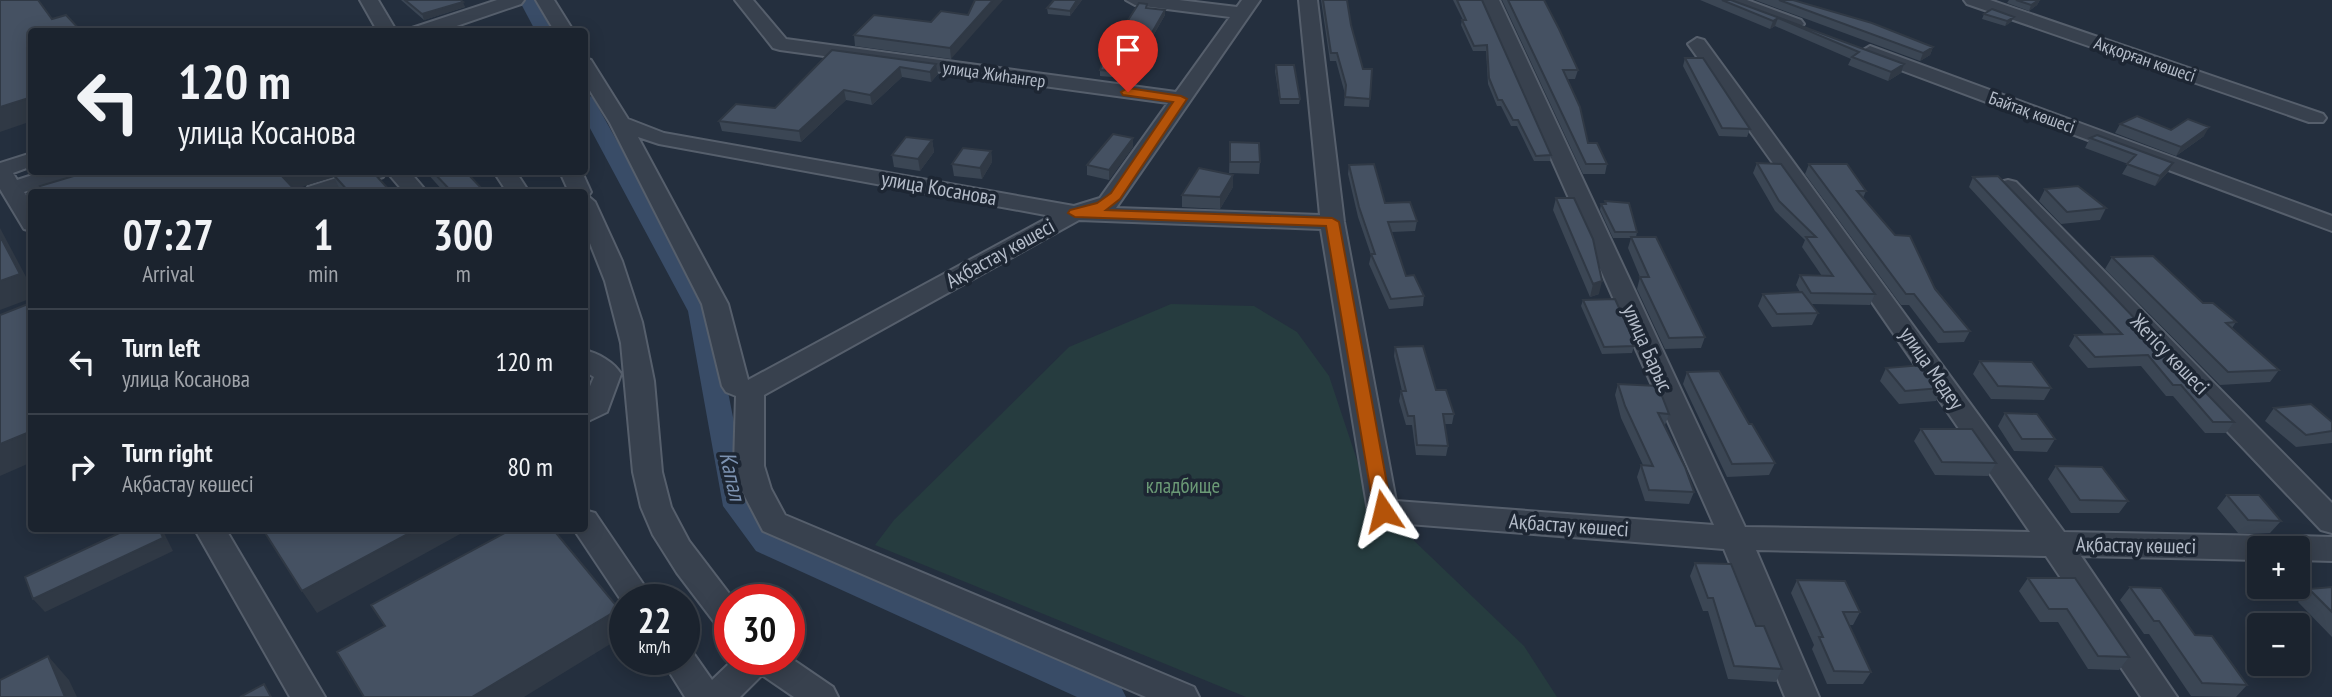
<!DOCTYPE html>
<html lang="en">
<head>
<meta charset="utf-8">
<style>
	body { margin:0; font-family:"PT Sans Narrow",sans-serif; background:#282f3a; color:#f1f3f6; height:100vh; display:flex; flex-direction:column; font-size:26px; white-space:nowrap }
	* { box-sizing:border-box; margin:0 }
	p { font-size:23px; color:#a0a4aa }
	.icon { flex:none; width:38px; height:38px; fill:none; stroke:currentColor; stroke-width:2; stroke-linecap:round; stroke-linejoin:round }
	.map { position:relative; flex:1; overflow:hidden }
	.panel { position:absolute; left:28px; top:189px; width:560px; height:343px; display:flex; flex-direction:column; background:#1b232e; border-radius:7px; box-shadow:0 4px 18px #0003,0 0 0 2px #39404a }
	.panel>* { flex:none }
	.top-card { position:absolute; left:28px; top:28px; width:560px; height:147px; border-radius:7px; box-shadow:0 4px 18px #0003,0 0 0 2px #39404a; background:#1b232e; color:#f1f3f6; overflow:hidden }
	.controls { position:absolute; left:2247px; top:536px; display:grid; gap:14px }
	.controls a { display:grid; place-items:center; width:63px; height:63px; border-radius:7px; background:#1b232e; box-shadow:0 4px 18px #0003,0 0 0 2px #39404a; font-size:35px }
	.speed { position:absolute; left:609px; top:584px; display:flex; gap:14px; font-size:35px; font-weight:700; text-align:center }
	.speed>* { display:grid; place-content:center; width:91px; height:91px; border-radius:50%; background:#1b232e; box-shadow:0 4px 18px #0003,0 0 0 2px #39404a; line-height:1 }
	.speed small { font-size:18px; font-weight:400 }
	.speed .limit { border:10px solid #d22; background:#fff; color:#111 }
	.pin { position:absolute; display:grid; place-items:center; width:60px; height:60px; color:#fff; margin:-72px -30px; border-radius:50% 50% 50% 0; rotate:-45deg; box-shadow:0 0 7px #0007 }
	.pin .icon { rotate:45deg }
	.me { position:absolute; width:77px; margin:-38px; rotate:350deg; stroke-linejoin:round; filter:drop-shadow(0 0 5px #0008) }
	.turn { display:flex; align-items:center; gap:24px; height:147px; padding:0 35px; font-size:32px }
	.turn .icon { width:91px; height:91px; stroke-width:2.5 }
	.turn b { display:block; font-size:49px; line-height:60px }
	.eta { display:flex; justify-content:space-evenly; align-items:center; height:119px; text-align:center }
	.eta b { font-size:42px; font-weight:700; line-height:49px }
	ul { padding:0; list-style:none }
	li { display:flex; align-items:center; gap:21px; height:105px; padding:0 35px; border-top:2px solid #39404a }
	li div { flex:1 }
	li b { display:block; font-size:26px }
	li em { font-style:normal }
	.map>svg:first-child { display:block }
	.green { fill:#263c3f }
	.lines { fill:none; stroke-linecap:round; stroke-linejoin:round }
	.canal { fill:#394c67; fill-rule:evenodd }
	.minor-casing { stroke:#565f6c; stroke-width:4 }
	.minor { fill:#38414e; fill-rule:evenodd }
	.wall { fill:#3b4654 }
	.shaded-wall { fill:#303945 }
	.building { fill:#455162; stroke:#303945; stroke-width:2 }
	.route { fill:#b45309; stroke:#753606; stroke-width:2 }
	.labels { text-anchor:middle; dominant-baseline:central; stroke-width:7; stroke-linejoin:round; paint-order:stroke }
	.far-street-label { font-size:18px; fill:#b4bcc9; stroke:#1d2633 }
	.street-label { font-size:21px; fill:#b4bcc9; stroke:#1d2633 }
	.park-label { font-size:21px; fill:#6b9a76; stroke:#1d2633 }
	.water-label { font-size:23px; font-style:italic; fill:#7c92b1; stroke:#1d2633 }
</style>
</head>
<body>
<div class="map">
<svg width="2332" height="697" viewBox="0 0 2332 697">
	<rect width="100%" height="100%" fill="#242f3e"/>
	<!-- green -->
	<path class="green" d="M1171 304 1254 306 1297 332 1329 376 1359 466 1383 511 1524 646 1557 697H1246L875 545 894 520 1069 347Z"/>
	<g class="lines">
		<!-- canal -->
		<path class="canal" d="M519 0H535L553 32H536Z
			M584 92 593 98 712 311 750 503 776 535 1121 687 1126 697H1077L756 551 723 506 688 311 584 117Z"/>
		<defs>
			<path id="minor" d="M360 0H378L397 32H378Z
				M497 0H524L521 4 439 32H410L412 28Z
				M536 0H554L574 32H555Z
				M735 0H753L786 39 1176 92 1230 17 1135 5 1126 0H1179L1237 7 1242 0H1260L1116 208 1320 215 1299 0H1317L1344 222 1396 501 1714 525 1481 0H1499L1745 527 2030 532 1865 292 1688 44 1697 38 1704 40 2064 532 2271 536 2282 540 2284 544 2287 540 2298 536 2332 537V561L2298 560V548H2259V560L2081 556 2177 697H2141L2046 556 1756 550 1819 697H1785L1724 549 1383 522 1372 519 1368 511 1321 229 1079 220 764 395V466L771 489 785 515 1194 687 1199 697H1146L763 531 741 489 734 466 736 396 726 392 722 386 702 304 610 123 584 81V58L591 60 628 119 664 133 1074 206 1100 198 1168 103 780 50 773 48ZM638 137 659 144 1051 216 748 380 728 304Z
				M1722 0H1747L1801 20 1804 24 1795 30 1789 28 1725 4Z
				M1964 0H1990L2323 114 2326 118 2323 122H2309L1967 4Z
				M1870 46 2332 216V231L1863 56 1860 52Z
				M32 153V166L13 173 17 180 42 172H73L70 177 24 192 32 204V231L24 229 0 189V163Z
				M355 172H386L383 177 336 192H305L308 187Z
				M387 172H410L427 192H404Z
				M494 172H516L529 192H507Z
				M560 172H582L591 192 588 196 595 202 622 261 642 322 654 381 662 472 671 507 689 541 734 600H730V631L718 627 677 573 653 535 641 507 633 472 621 343 605 281 584 228V192H569Z
				M2008 180 2016 182 2332 503V533L2321 530 2000 192 1997 187 2000 182Z
				M584 350C598 353 614 362 621 374L607 412 584 423V400L594 377 584 371Z
				M584 510 595 513 654 600H625V606L573 528H584Z
				M194 528H225L325 697H290Z
				M684 648 691 650 712 680 733 660H789V657L833 687 838 697H794L762 675 740 697H685L662 660H684Z"/>
		</defs>
		<!-- minor casing -->
		<use href="#minor" class="minor-casing"/>
		<!-- minor -->
		<use href="#minor" class="minor"/>
	</g>
	<!-- wall -->
	<path class="wall" d="M401 0H460L465 7 424 20Z
		M1082 0 1070 16 1048 14 1047 8Z
		M1321 0H1347L1351 25 1363 69H1372L1369 107 1344 106 1345 94 1336 61H1330Z
		M1453 0H1482L1551 155 1550 161H1534L1517 126H1511L1501 106H1497L1488 84 1486 51H1473L1461 25 1462 20H1463Z
		M1502 0H1544L1578 70 1575 79H1568L1588 143 1607 164 1605 174H1583Z
		M1700 0H1731L1904 64 1901 73 1888 81 1848 65 1851 59 1775 26 1770 29Z
		M1755 0H1793L1933 47 1930 55 1920 61Z
		M2009 0H2040L2037 5 2029 11 2007 3Z
		M1147 8 1165 15 1146 48 1134 47 1124 78 1100 76V70Z
		M1984 14 2014 17 2011 22 2005 26 1982 19Z
		M968 15 951 59 855 46 854 35Z
		M832 50 936 64 938 74 931 82 902 77 872 105 846 100 801 142 722 131 719 121 775 108Z
		M1685 58 1750 129 1747 137 1719 136 1683 66Z
		M1276 65 1300 99 1299 104H1280L1275 71Z
		M2120 124 2171 130 2204 136 2176 156 2115 133Z
		M1133 138V147L1109 180 1087 175V165Z
		M2090 138 2173 163 2168 172 2155 186 2122 174 2128 164 2085 148Z
		M932 140 934 152 920 171 894 167 892 155Z
		M1230 142 1260 162 1259 174 1229 173Z
		M991 151 992 162 982 179 954 176 952 164Z
		M1757 163 1875 294 1870 305 1811 304 1818 313 1812 325 1772 327 1758 306 1763 294 1800 292 1796 285 1800 275 1822 276 1802 247 1805 240 1775 211 1753 173Z
		M1809 164 1866 191 1863 198 1970 331 1964 342 1938 343 1909 305H1901L1805 174Z
		M1349 165 1385 203 1417 221 1415 231 1392 232 1406 276 1424 296 1423 306 1389 309 1369 264 1371 255 1358 217 1348 174Z
		M87 172H373L391 192H341L334 177 307 185Z
		M426 172H466L485 192H444Z
		M1233 175V187L1220 209 1182 207V195Z
		M1973 177 2234 422 2226 433H2205L2173 396H2166L2141 366 2088 368 2069 346 2075 335H2105L1969 187Z
		M2045 189 2106 208 2100 220 2061 224 2039 201Z
		M1556 198 1599 294 1590 297 1553 210Z
		M1605 201 1637 232 1636 237 1705 337 1701 348 1665 349 1637 289 1640 277 1628 248 1631 238H1613L1600 210 1601 204H1605Z
		M2112 257 2203 303 2236 322 2232 328 2279 370 2270 382 2220 385 2105 269Z
		M1583 300 1635 343 1632 353 1602 354 1581 306Z
		M1395 347 1436 390 1454 414 1452 424H1444L1448 446 1446 456 1416 455 1412 425H1406L1399 401 1401 391H1402L1394 356Z
		M1980 361 2051 388 2044 400 1991 399 1973 374Z
		M1886 368 1942 388 1936 401 1899 404 1880 381Z
		M1687 372 1749 424 1775 463 1769 475 1727 477 1683 384Z
		M1618 384 1669 414 1665 425H1664L1694 492 1689 504 1645 501 1637 477 1641 465H1643L1621 418 1615 395Z
		M2274 408 2332 422V443L2296 447 2265 421Z
		M2005 413 2055 439 2047 452 2014 451 1998 426Z
		M1921 429 1996 463 1988 476 1935 475 1914 441Z
		M2056 466 2128 501 2119 513H2071L2048 479Z
		M2227 495 2281 521 2270 533H2238L2217 508Z
		M1695 563 1756 626 1782 669 1776 682 1728 679 1708 611H1703L1690 576Z
		M2028 578 2129 657 2119 670 2088 669 2058 622H2040L2019 591Z
		M1797 580 1860 612 1853 625H1849L1871 672 1863 684H1827L1812 649 1814 645 1791 593Z
		M2130 587 2195 635 2247 685 2236 697 2191 696 2149 634H2144L2120 600Z
		M2332 587V637L2298 602 2309 589Z"/>
	<!-- shaded-wall -->
	<path class="shaded-wall" d="M993 0H1003L951 59 950 48Z
		M1077 0H1082L1070 16V11Z
		M2040 0 2037 5 2029 11 2031 5Z
		M463 2 465 7 424 20 422 14Z
		M1165 10V15L1146 48V43Z
		M2014 17 2011 22 2005 26 2007 21Z
		M1778 18 1775 26 1770 29 1773 21Z
		M1134 41V47L1124 78V72Z
		M1933 47 1930 55 1920 61 1923 53Z
		M936 64 938 74 931 82 930 72Z
		M1904 64 1901 73 1888 81 1891 72Z
		M900 67 902 77 872 105 870 95Z
		M844 90 846 100 801 142 799 131Z
		M32 97V121L0 132V107Z
		M2209 127 2204 136 2176 156 2181 147Z
		M1133 138V147L1109 180V170Z
		M932 140 934 152 920 171 918 159Z
		M991 151 992 162 982 179 980 168Z
		M2173 163 2168 172 2155 186 2160 176Z
		M288 172H331L334 177 307 185 292 192 281 175Z
		M1233 175V187L1220 209V197Z
		M0 228 32 288V298L0 310Z
		M1602 281 1599 294 1590 297 1593 284Z
		M32 431V462L0 476V444Z
		M159 528H161L163 531 173 551 45 612 33 599Z
		M419 528H471L317 613 302 591Z
		M619 609 625 622V635L524 697H472Z
		M48 656 69 680 77 697H65Z"/>
	<!-- building -->
	<path class="building" d="M0 0H38L52 19 66 15 82 32H32V97L0 107Z
		M405 0H460L463 2 422 14Z
		M975 0H993L950 48 854 35 874 15 931 22 941 11 968 15Z
		M1054 0H1077L1070 11 1047 8Z
		M1323 0H1347L1351 25 1363 69H1372L1370 99 1345 97 1346 85 1337 53H1331Z
		M1457 0H1482L1551 155 1536 156 1518 120H1513L1502 100H1498L1489 78 1487 45 1474 46 1462 20H1466Z
		M1508 0H1544L1559 29 1578 70H1563L1580 107 1588 143H1597L1607 164H1586Z
		M1722 0H1731L1904 64 1891 72 1852 57 1859 52 1778 18 1773 21Z
		M1779 0H1793L1872 23 1933 47 1923 53Z
		M2016 0H2039L2031 5Z
		M1139 3 1147 4 1146 8 1165 10 1146 43 1134 41 1124 72 1100 70 1105 56Z
		M1992 9 2014 17 2007 21 1984 14Z
		M832 50 936 64 930 72 900 67 870 95 844 90 799 131 719 121 736 104 775 108Z
		M1685 58H1703L1750 129 1722 128Z
		M1276 65H1294L1300 99H1280Z
		M2137 116 2171 130 2188 119 2209 127 2181 147 2120 124Z
		M1113 134 1133 138 1109 170 1087 165Z
		M2097 135 2173 163 2160 176 2127 164 2136 155 2090 138Z
		M906 137 932 140 918 159 892 155Z
		M1230 142 1259 143 1260 162H1230Z
		M963 148 991 151 980 168 952 164Z
		M1757 163 1781 164 1875 294 1811 293 1800 275 1833 276 1806 237H1816L1779 201Z
		M1374 164 1385 203 1410 202 1417 221 1388 222 1406 276 1414 275 1424 296 1391 299 1371 254H1375L1359 207 1349 165Z
		M1809 164H1847L1866 191H1857L1895 235 1910 236 1935 289 1970 331 1944 332 1914 294H1906Z
		M1199 168 1233 175 1220 197 1182 195Z
		M87 172H288L281 175 297 192H44L40 186Z
		M331 172H373L391 192H349Z
		M433 172H466L485 192H452Z
		M1998 176 2234 422H2213L2181 385H2173L2148 355 2095 357 2075 335 2122 334 1973 177Z
		M2078 186 2106 208 2067 212 2045 189Z
		M1556 198H1574L1593 239 1602 281 1593 284Z
		M1605 201 1629 203 1637 232H1615L1601 204H1606Z
		M0 236 20 274 0 281Z
		M1631 237H1656L1705 337 1669 338 1640 277H1649Z
		M2153 256 2203 303H2213L2236 322 2226 323 2279 370 2228 372 2112 257Z
		M1802 292 1818 313 1777 314 1763 294Z
		M1615 299 1635 343H1632L1634 346 1604 347 1583 300Z
		M28 304 32 310V431L0 444V315Z
		M1423 346 1436 390H1446L1454 414H1443L1448 446 1417 445 1414 416H1408L1401 391H1406L1395 347Z
		M1980 361 2032 362 2051 388 1998 386Z
		M1923 365 1942 388 1905 391 1886 368Z
		M1719 371 1749 424H1752L1775 463 1732 464 1687 372Z
		M1618 384 1658 386 1669 414 1658 413 1685 467 1694 492 1649 490 1641 465 1653 466 1625 406Z
		M2311 404 2332 422V431L2306 435 2274 408Z
		M2005 413 2037 414 2055 439H2022Z
		M1921 429H1972L1996 463 1942 462Z
		M2056 466 2102 467 2128 501 2080 500Z
		M2227 495H2259L2281 521 2248 520Z
		M130 528H159L163 538 33 599 25 577Z
		M262 528H419L302 591Z
		M514 528H552L619 609 472 697H364L337 652 385 626 371 605Z
		M1695 563 1731 564 1756 626H1764L1782 669 1734 666 1713 598H1708Z
		M2028 578H2075L2129 657 2098 656 2067 609H2049Z
		M1797 580 1845 581 1860 612H1843L1871 672 1834 671 1819 637H1823Z
		M2130 587 2161 588 2195 635 2212 636 2247 685 2202 683 2159 621H2154Z
		M2332 587V612L2309 589Z
		M48 656 65 697H0V680Z
		M264 684 271 697H240Z"/>
	<!-- route -->
	<path class="route" d="M1128 88 1181 96 1187 99 1120 199 1106 210 1332 218 1339 222 1392 511 1390 515H1377L1374 511 1326 226 1075 217 1068 213 1070 210 1097 203 1111 193 1173 102 1123 95 1121 92Z"/>
	<g class="labels">
		<!-- far-street labels -->
		<g class="far-street-label">
			<text transform="translate(2145 59) rotate(19)">Аққорған көшесі</text>
			<text transform="translate(994 74) rotate(8)">улица Жиhангер</text>
			<text transform="translate(2032 112) rotate(20)">Байтақ көшесі</text>
		</g>
		<!-- street labels -->
		<g class="street-label">
			<text transform="translate(939 188) rotate(10)">улица Косанова</text>
			<text transform="translate(1000 253) rotate(-29)">Ақбастау көшесі</text>
			<text transform="translate(1648 348) rotate(66)">улица Барыс</text>
			<text transform="translate(2170 354) rotate(46)">Жетісу көшесі</text>
			<text transform="translate(1932 368) rotate(55)">улица Медеу</text>
			<text transform="translate(1569 525) rotate(4)">Ақбастау көшесі</text>
			<text transform="translate(2136 545) rotate(1)">Ақбастау көшесі</text>
		</g>
		<!-- park labels -->
		<g class="park-label">
			<text x="1183" y="485">кладбище</text>
		</g>
		<!-- water labels -->
		<g class="water-label">
			<text transform="translate(733 476) rotate(77)">Капал</text>
		</g>
	</g>
</svg>
<div class="controls">
<a>+</a>
<a>−</a>
</div>
<div class="speed"><div>22<small>km/h</small></div><div class="limit">30</div></div>
<div class="pin" style="left:1128px;top:92px;background:#d93025"><svg class="icon" aria-label="arrive" viewBox="0 0 24 24"><path d="M6 21V4h12l-3 4 3 4H6"/></svg></div>
<svg class="me" style="left:1383px;top:511px" viewBox="-20 -20 40 40"><path d="M0-17L14 15 0 8-14 15z" fill="#b45309" stroke="#fff" stroke-width="4"/></svg>
<div class="top-card">
<div class="turn"><svg class="icon" aria-label="left" viewBox="0 0 24 24"><path d="M17 20v-9H6M10 6l-5 5 5 5"/></svg><div><b>120 m</b>улица Косанова</div></div>
</div>
<section class="panel">
<div class="eta">
<div><b>07:27</b><p>Arrival</p></div>
<div><b>1</b><p>min</p></div>
<div><b>300</b><p>m</p></div>
</div>
<ul>
<li><svg class="icon" aria-label="left" viewBox="0 0 24 24"><path d="M17 20v-9H6M10 6l-5 5 5 5"/></svg><div><b>Turn left</b><p>улица Косанова</p></div><em>120 m</em></li>
<li><svg class="icon" aria-label="right" viewBox="0 0 24 24"><path d="M7 20v-9h11M14 6l5 5-5 5"/></svg><div><b>Turn right</b><p>Ақбастау көшесі</p></div><em>80 m</em></li>
</ul>
</section>
</div>
</body>
</html>
